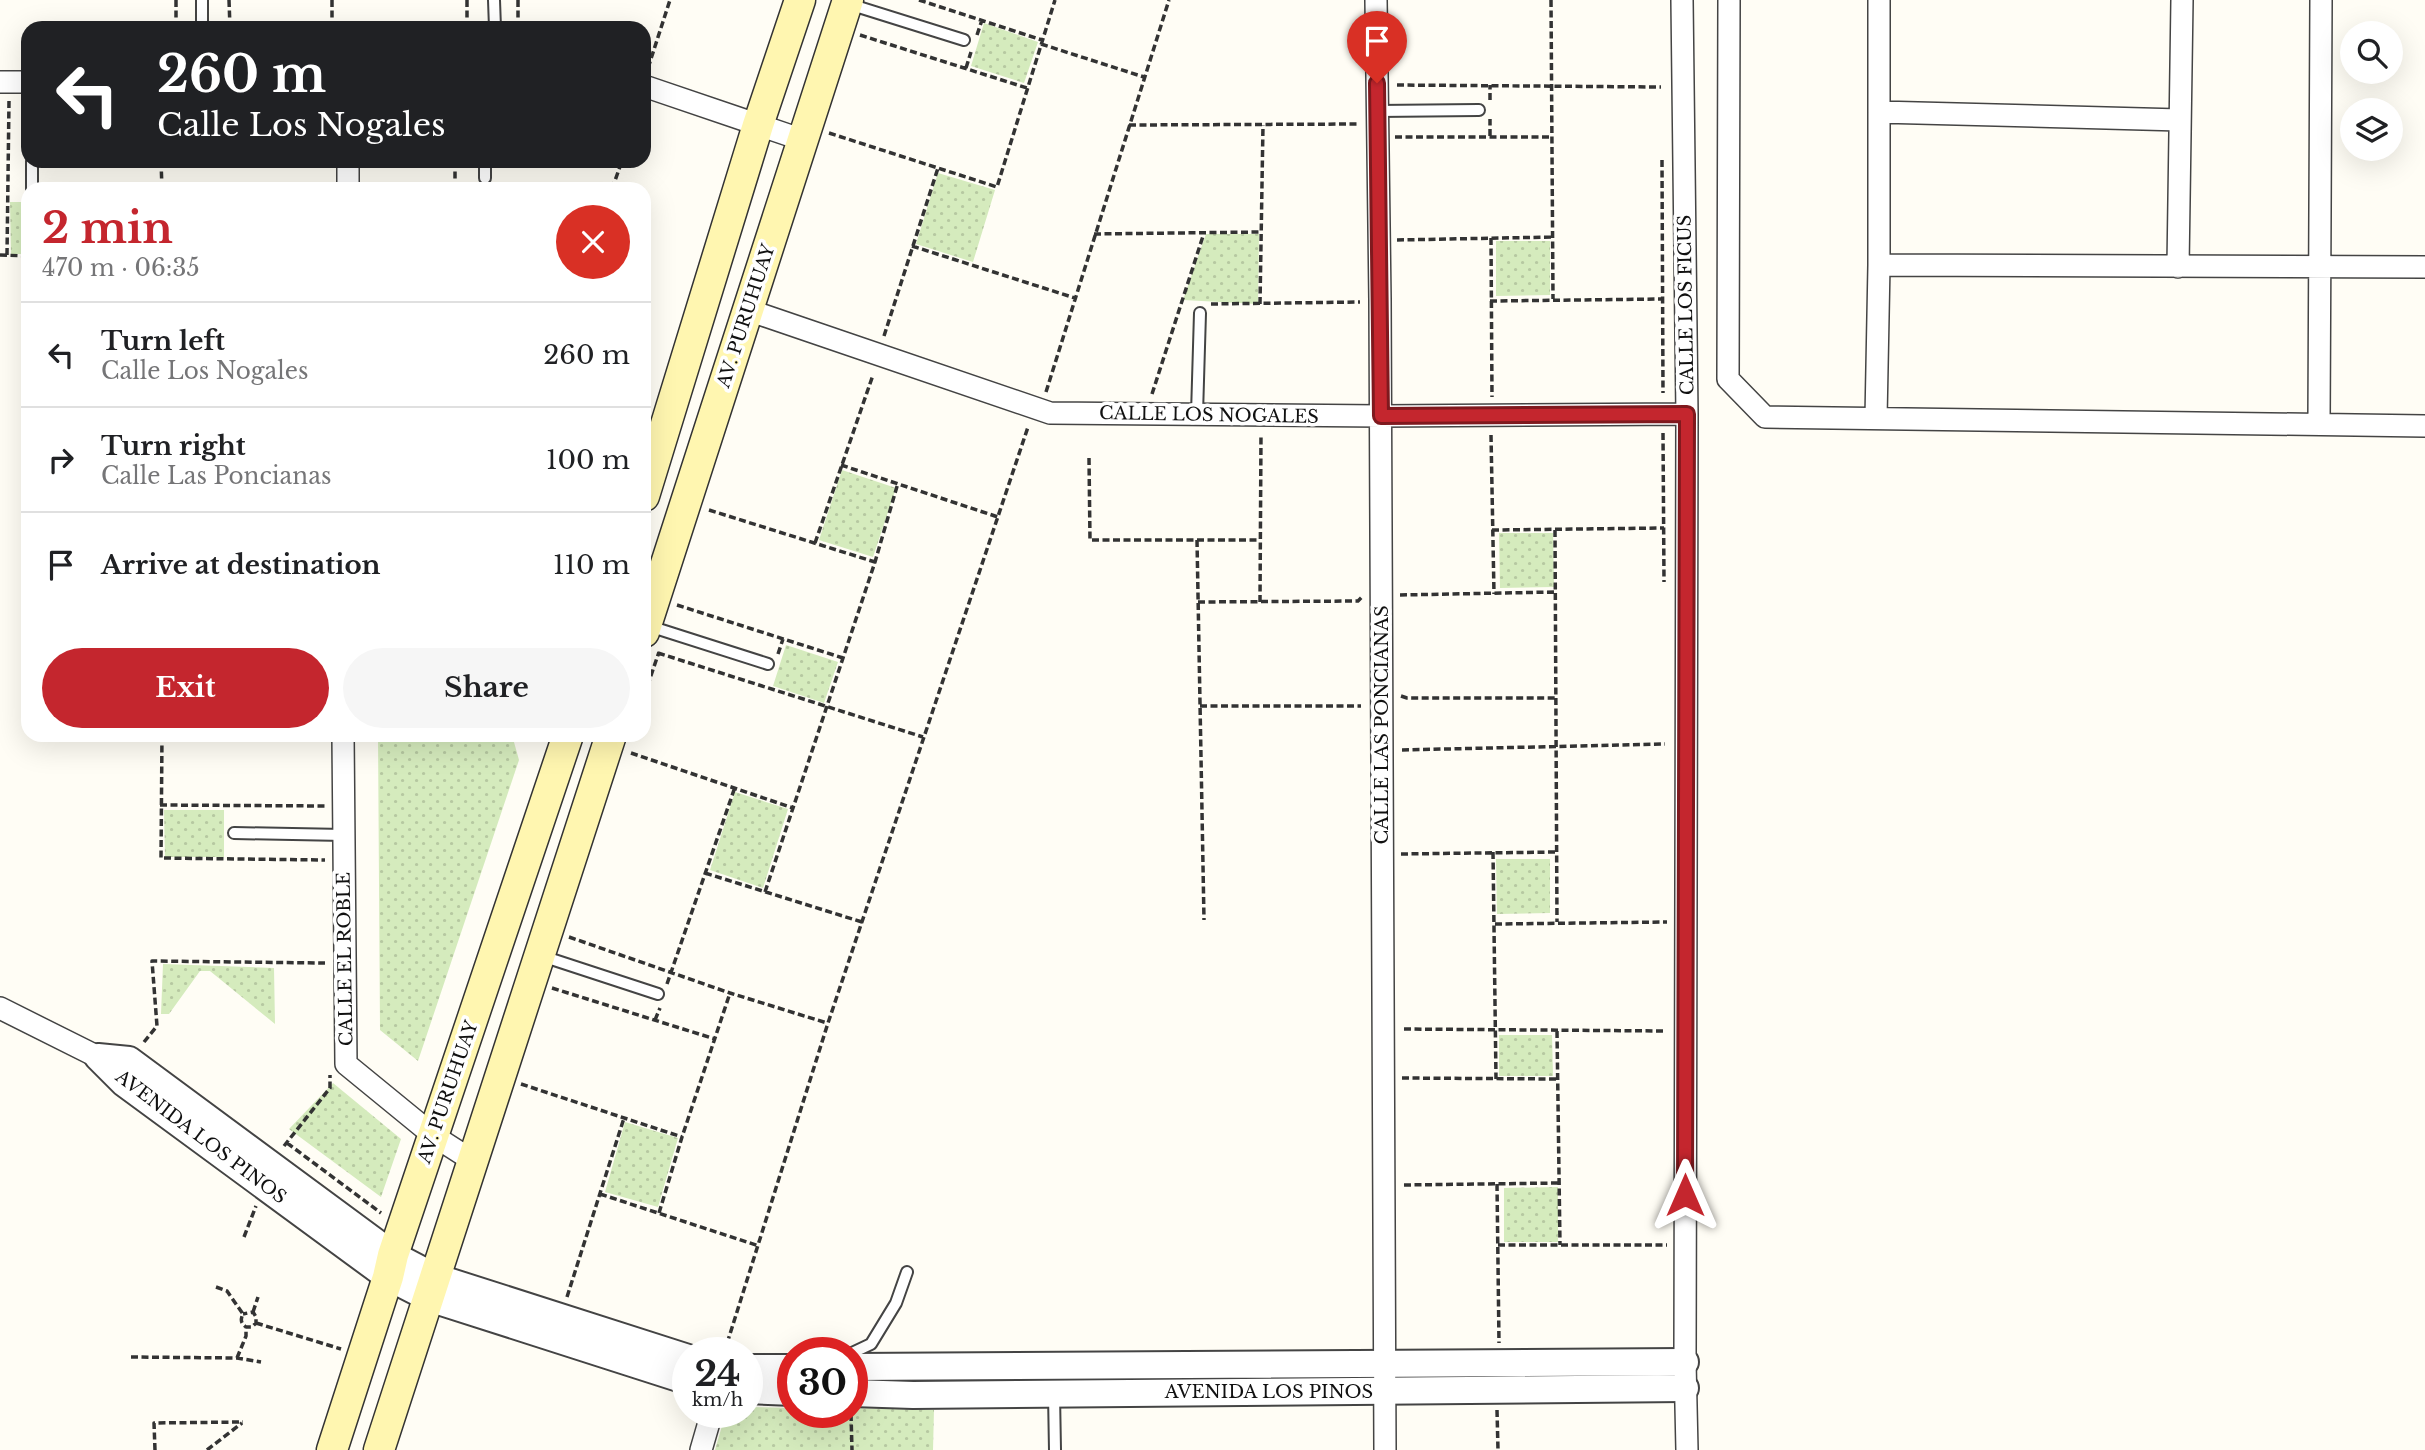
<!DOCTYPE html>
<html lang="en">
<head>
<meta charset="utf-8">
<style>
	body { margin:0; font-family:"Libre Baskerville",serif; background:#f6f6f6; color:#202124; height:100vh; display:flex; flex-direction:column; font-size:26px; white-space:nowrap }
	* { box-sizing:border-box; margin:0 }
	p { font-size:23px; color:#757577 }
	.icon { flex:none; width:38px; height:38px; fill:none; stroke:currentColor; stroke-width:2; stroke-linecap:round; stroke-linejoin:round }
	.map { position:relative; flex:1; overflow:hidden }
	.side { position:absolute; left:21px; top:182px; width:630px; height:560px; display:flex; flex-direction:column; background:#fff; border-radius:21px; box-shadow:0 7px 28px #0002 }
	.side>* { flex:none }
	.guide { position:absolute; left:21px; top:21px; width:630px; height:147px; border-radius:21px; box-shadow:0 7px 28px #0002; background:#202124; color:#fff; overflow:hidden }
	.fabs { position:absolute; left:2340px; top:21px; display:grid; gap:14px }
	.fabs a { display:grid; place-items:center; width:63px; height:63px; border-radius:50%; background:#fff; box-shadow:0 7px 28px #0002; font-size:35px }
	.speed { position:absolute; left:672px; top:1337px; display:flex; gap:14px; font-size:35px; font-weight:700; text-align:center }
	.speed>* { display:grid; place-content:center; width:91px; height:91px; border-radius:50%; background:#fff; box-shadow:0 7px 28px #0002; line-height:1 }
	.speed small { font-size:18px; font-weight:400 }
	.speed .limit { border:10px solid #d22; background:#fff; color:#111 }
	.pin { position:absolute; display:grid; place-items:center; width:60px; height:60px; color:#fff; margin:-72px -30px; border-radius:50% 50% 50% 0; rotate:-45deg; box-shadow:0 0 7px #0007 }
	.pin .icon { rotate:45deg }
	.me { position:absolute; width:77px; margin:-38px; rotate:0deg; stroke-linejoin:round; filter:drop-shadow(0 0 5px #0008) }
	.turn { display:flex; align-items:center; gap:24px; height:147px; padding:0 21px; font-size:32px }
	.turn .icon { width:91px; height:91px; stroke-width:2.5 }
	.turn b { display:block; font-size:49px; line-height:60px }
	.round { display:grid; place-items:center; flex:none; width:74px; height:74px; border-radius:37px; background:#f6f6f6 }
	.head { display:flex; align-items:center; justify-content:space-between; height:119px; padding:0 21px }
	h1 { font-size:42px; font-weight:800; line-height:52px; color:#c4262e }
	.primary-button { display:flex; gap:14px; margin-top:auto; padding:14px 21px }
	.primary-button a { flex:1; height:80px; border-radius:42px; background:#c4262e; color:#fff; font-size:28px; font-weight:800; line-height:80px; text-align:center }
	.primary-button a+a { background:#f6f6f6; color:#202124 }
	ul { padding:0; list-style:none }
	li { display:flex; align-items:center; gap:21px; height:105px; padding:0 21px; border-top:2px solid #e0e0e0 }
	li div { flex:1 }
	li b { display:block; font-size:26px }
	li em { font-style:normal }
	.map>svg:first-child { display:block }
	.park { fill:url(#park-dots) }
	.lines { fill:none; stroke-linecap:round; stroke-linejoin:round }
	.service-casing { stroke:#444; stroke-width:14 }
	.minor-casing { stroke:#444; stroke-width:24 }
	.tertiary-casing { stroke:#444; stroke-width:30 }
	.secondary-casing { stroke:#333; stroke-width:33 }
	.path { stroke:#333; stroke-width:3.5; stroke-dasharray:7 3.5; stroke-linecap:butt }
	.service { stroke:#fff; stroke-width:10 }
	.minor { stroke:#fff; stroke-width:21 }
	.tertiary { stroke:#fff; stroke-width:26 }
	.secondary { stroke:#fff6b0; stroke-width:30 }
	.route-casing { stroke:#7f191e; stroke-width:18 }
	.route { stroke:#c4262e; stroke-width:12 }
	.labels { text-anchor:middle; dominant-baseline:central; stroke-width:7; stroke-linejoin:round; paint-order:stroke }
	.street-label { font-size:18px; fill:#111; stroke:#fff }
</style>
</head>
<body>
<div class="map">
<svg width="2425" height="1450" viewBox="0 0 2425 1450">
	<defs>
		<pattern id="park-dots" width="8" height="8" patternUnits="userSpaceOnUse" patternTransform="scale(1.75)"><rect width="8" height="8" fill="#d5ebbd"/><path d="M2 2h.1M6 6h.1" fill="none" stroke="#b6c8a1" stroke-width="1.8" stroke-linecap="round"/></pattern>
	</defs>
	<rect width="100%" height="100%" fill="#fffdf5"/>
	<!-- park -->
	<path class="park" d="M984 23 1038 42 1024 83 971 66Z
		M938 173 995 190 973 262 916 244Z
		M10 202H28V254H11Z
		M1206 234H1259L1258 304 1183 300Z
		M1496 241H1550V295L1496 296Z
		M842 470 896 488 873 557 819 540Z
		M1499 533H1553L1554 587 1500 588Z
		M786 645 838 662 824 703 773 686Z
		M378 735H512L519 760 418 1061 380 1030Z
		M735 792 788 809 763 888 710 870Z
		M164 810H224V857H165Z
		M1496 859H1550V913L1497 914Z
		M163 964 274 968 275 1024 210 971H200L169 1014H161Z
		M1499 1035H1552L1553 1076H1499Z
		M333 1083 401 1139 381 1197 289 1129Z
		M625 1122 678 1138 658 1207 605 1192Z
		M1558 1187V1242H1504V1188Z
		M747 1407 793 1408V1412H852V1408L934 1410 933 1450H715L726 1412H747Z"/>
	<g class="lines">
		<defs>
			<path id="service" d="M494 0 495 28
				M849 4 964 40
				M202 28V0
				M1377 111 1479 110
				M485 178V161
				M32 189V161
				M1197 414 1200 313
				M649 626 768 664
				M234 833 344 835
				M542 956 658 994
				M852 1353 871 1344 896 1303 907 1272
				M1054 1394 1055 1450"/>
			<path id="minor" d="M1376 0 1380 300 1385 1450
				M1682 0 1687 414 1685 1362 1687 1450
				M1729 0 1728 379 1765 417 2425 426
				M0 82H28
				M644 86 803 140
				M1879 112 2180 120
				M348 189V161
				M1879 265 2425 267
				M2178 267 2182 0
				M748 310 1050 413 1381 416 1687 414
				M1876 418 1879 265V0
				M2319 424 2321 0
				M343 735 346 1064 434 1136 473 1161
				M0 1008 98 1057
				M701 1450 712 1412"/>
			<path id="tertiary" d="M98 1057 124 1083 388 1277 429 1298 688 1381
				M98 1057 129 1060 393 1255 435 1277 688 1358
				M852 1367 1685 1362
				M747 1368H793
				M747 1390 793 1392
				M852 1393 913 1395 1685 1388"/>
			<path id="secondary" d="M644 496 758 125 800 0
				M644 632 848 0
				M332 1450 388 1277 393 1255 568 735
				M379 1450 611 735"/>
		</defs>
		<!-- service casing -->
		<use href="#service" class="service-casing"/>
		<!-- minor casing -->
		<use href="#minor" class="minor-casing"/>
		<!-- tertiary casing -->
		<use href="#tertiary" class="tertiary-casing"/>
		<!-- secondary casing -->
		<use href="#secondary" class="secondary-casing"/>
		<!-- path -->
		<path class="path" d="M229 0 230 28
			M332 0V28
			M467 0V28
			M919 0 1042 40
			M1551 0 1553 299
			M176 28V0
			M518 28V0
			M860 35 1027 88
			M977 35 982 20
			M1041 44 1144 77
			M648 68 670 0
			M966 68 971 52
			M1397 85 1661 87
			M1490 100V85
			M1129 125 1358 124
			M829 133 997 187 1055 0
			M1490 136V119
			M1395 137H1552
			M1662 160 1663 393
			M161 161 162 189
			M455 161V189
			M612 189 622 161
			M1094 234 1261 232
			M1491 238 1492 397
			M1397 240 1553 237
			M912 246 1075 298
			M0 255 28 256
			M7 255 9 101
			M1490 301 1662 299
			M1211 304 1360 302
			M1260 304 1263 125
			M884 336 938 168
			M1046 392 1169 0
			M1152 394 1204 233
			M1663 433 1664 582
			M1491 435 1494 594
			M1089 458 1090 540H1259
			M841 465 998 517
			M709 510 875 562
			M1492 530 1664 528
			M1555 530 1557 922
			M1197 540 1204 920
			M815 543 873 375
			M1400 595 1555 592
			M1198 602 1358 601 1362 597
			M1260 602 1261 434
			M677 605 843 658
			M658 653 923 737
			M778 654 783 639
			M644 696 659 652
			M1401 696 1407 698H1556
			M1200 706H1361
			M162 735 161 858 325 860
			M1402 750 1665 744
			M631 753 793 808
			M160 805 326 806
			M1493 852 1496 1079
			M1401 854 1557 852
			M705 873 862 922
			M765 892 875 562 898 483
			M1495 924 1667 922
			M569 937 730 993 827 1023
			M667 984 735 787
			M552 988 715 1039
			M655 1020 660 1008
			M1404 1029 1666 1031
			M1557 1031 1560 1245
			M144 1042 157 1026 152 961 325 963
			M1402 1078 1558 1079
			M521 1084 682 1137
			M287 1143 381 1213
			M284 1146 330 1088V1075
			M1497 1184 1499 1343
			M1404 1185 1559 1183
			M600 1194 759 1246
			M659 1213 682 1137 730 993
			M244 1237 256 1206
			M1498 1245H1667
			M216 1287 227 1291 243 1314C240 1320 241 1323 246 1327H252L256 1323V1317L253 1312 243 1314
			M567 1297 624 1118
			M253 1312 258 1297
			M256 1323 341 1349
			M708 1346 724 1352
			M724 1353 828 1023 1028 427
			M131 1357 237 1358 261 1362
			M237 1358 246 1336V1327
			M1497 1410 1498 1450
			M851 1414 852 1450
			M155 1450 154 1423 243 1422
			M207 1450 242 1423"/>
		<!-- service -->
		<use href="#service" class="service"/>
		<!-- minor -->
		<use href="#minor" class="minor"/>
		<!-- tertiary -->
		<use href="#tertiary" class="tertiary"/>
		<!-- secondary -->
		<use href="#secondary" class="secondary"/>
	</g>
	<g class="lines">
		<defs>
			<path id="route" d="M1377 83 1381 416 1687 414 1685 1195"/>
		</defs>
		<!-- route casing -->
		<use href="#route" class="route-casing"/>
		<!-- route -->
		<use href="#route" class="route"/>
	</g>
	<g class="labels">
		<!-- street labels -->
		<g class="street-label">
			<text transform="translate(1686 305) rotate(-91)">CALLE LOS FICUS</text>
			<text transform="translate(746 316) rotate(-72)">AV. PURUHUAY</text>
			<text transform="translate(1209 415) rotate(1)">CALLE LOS NOGALES</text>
			<text transform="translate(1382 725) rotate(-90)">CALLE LAS PONCIANAS</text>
			<text transform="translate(345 959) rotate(-91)">CALLE EL ROBLE</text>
			<text transform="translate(448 1092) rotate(-71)">AV. PURUHUAY</text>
			<text transform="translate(201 1137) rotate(37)">AVENIDA LOS PINOS</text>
			<text x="1269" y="1392">AVENIDA LOS PINOS</text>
		</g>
	</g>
</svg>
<div class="fabs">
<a><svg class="icon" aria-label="search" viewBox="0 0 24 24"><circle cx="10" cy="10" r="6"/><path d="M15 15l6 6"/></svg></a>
<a><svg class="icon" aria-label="layers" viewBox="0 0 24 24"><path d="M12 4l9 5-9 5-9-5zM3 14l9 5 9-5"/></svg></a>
</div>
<div class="speed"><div>24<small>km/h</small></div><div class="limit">30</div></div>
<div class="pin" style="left:1377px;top:83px;background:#d93025"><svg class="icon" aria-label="arrive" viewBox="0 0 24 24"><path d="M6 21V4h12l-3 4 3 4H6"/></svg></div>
<svg class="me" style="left:1685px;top:1195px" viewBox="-20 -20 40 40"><path d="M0-17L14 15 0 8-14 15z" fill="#c4262e" stroke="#fff" stroke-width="4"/></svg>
<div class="guide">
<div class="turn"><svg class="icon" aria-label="left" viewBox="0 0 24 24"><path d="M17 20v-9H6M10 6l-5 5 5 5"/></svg><div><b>260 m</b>Calle Los Nogales</div></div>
</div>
<section class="side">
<div class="head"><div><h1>2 min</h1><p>470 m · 06:35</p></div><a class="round" style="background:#d93025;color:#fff"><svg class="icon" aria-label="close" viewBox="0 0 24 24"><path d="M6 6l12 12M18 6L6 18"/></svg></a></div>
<ul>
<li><svg class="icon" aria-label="left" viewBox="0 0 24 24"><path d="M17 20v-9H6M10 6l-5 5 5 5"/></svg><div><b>Turn left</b><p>Calle Los Nogales</p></div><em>260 m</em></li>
<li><svg class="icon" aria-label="right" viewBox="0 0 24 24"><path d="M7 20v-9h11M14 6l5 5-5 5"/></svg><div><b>Turn right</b><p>Calle Las Poncianas</p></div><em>100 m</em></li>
<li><svg class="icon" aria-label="arrive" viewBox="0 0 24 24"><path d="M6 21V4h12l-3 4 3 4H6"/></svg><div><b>Arrive at destination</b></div><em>110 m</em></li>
</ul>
<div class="primary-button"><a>Exit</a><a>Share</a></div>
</section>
</div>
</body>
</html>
